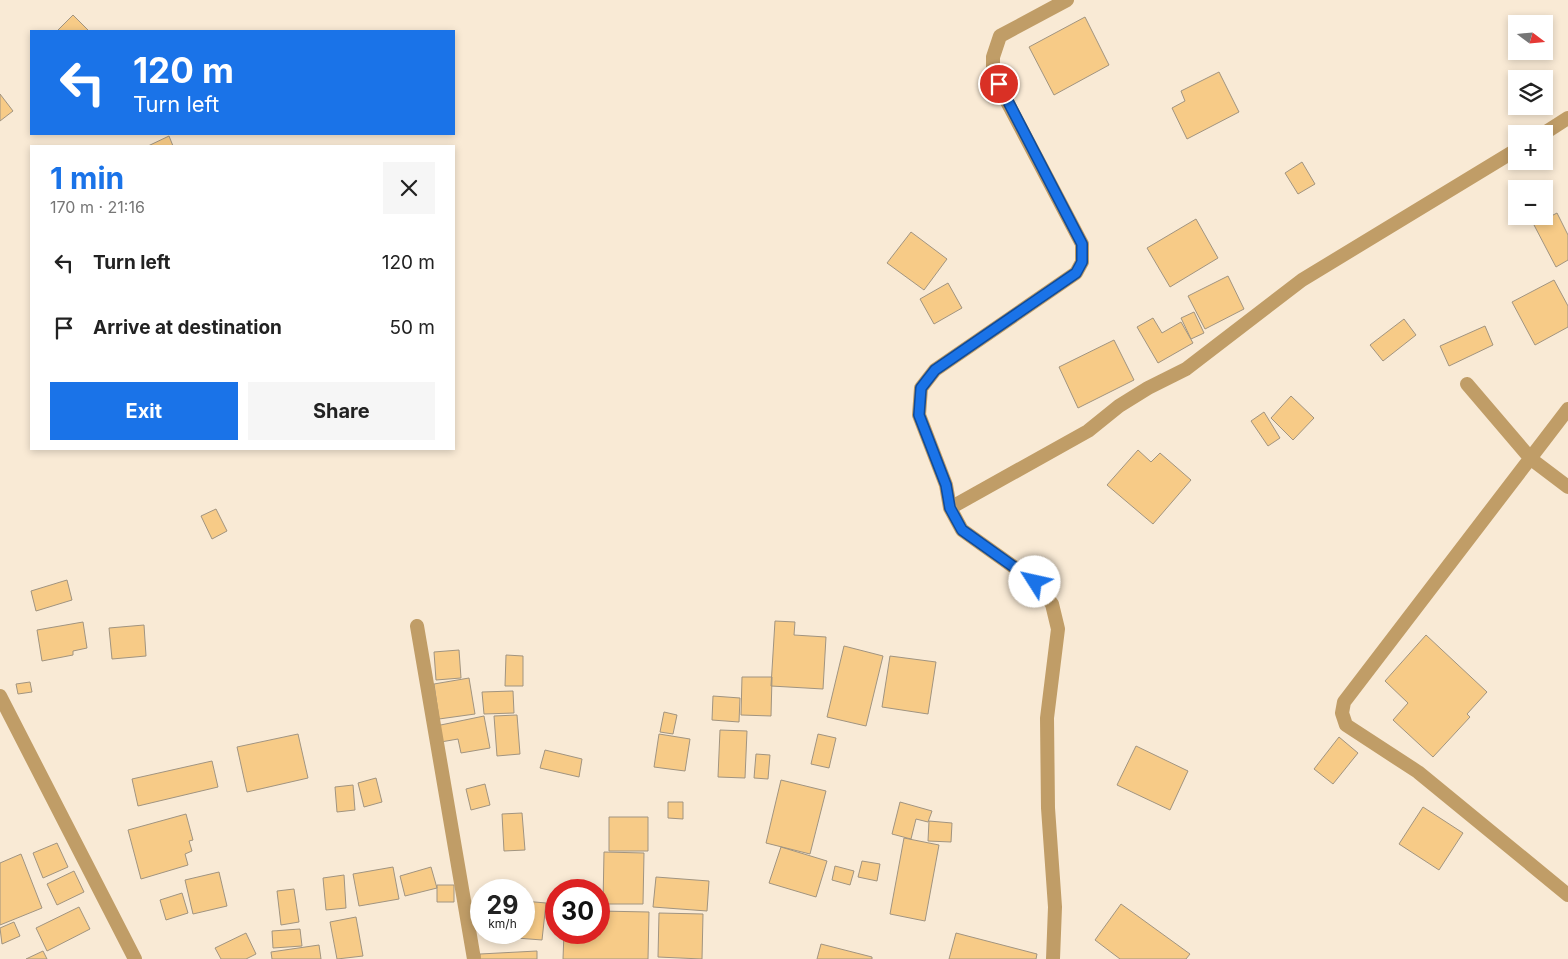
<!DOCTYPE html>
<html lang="en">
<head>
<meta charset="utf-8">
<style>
	body { margin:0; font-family:Inter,sans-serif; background:#f6f6f6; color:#222; height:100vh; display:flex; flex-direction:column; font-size:19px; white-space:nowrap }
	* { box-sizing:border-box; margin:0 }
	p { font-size:16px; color:#767676 }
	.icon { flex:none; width:28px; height:28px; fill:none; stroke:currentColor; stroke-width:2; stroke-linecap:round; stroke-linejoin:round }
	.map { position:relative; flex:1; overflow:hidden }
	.drawer { position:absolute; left:30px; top:145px; width:425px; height:305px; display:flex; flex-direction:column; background:#fff; border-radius:0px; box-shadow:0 2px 8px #0003 }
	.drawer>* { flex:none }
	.guide { position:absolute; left:30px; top:30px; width:425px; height:105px; border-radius:0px; box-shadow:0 2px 8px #0003; background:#1a73e8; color:#fff; overflow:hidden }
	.needle { width:32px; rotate:106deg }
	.controls { position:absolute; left:1508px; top:15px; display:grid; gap:10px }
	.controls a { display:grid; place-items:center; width:45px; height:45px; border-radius:0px; background:#fff; box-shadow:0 2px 8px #0003; font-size:25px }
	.speed { position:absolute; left:470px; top:879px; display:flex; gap:10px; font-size:25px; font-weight:700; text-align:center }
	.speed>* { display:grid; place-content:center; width:65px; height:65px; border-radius:50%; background:#fff; box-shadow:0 2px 8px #0003; line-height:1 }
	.speed small { font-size:12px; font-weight:400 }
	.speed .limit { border:8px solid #d22; background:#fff; color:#111 }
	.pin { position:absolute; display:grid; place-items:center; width:42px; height:42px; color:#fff; margin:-21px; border:2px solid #fff; border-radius:50%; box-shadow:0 1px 5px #0007 }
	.me { position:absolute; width:55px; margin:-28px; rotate:305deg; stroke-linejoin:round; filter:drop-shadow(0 0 4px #0008) }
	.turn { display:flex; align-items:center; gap:18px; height:105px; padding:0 20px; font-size:22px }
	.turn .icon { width:65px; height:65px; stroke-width:2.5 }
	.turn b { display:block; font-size:35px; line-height:42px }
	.round { display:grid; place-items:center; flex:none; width:52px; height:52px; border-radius:0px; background:#f6f6f6 }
	.overview { display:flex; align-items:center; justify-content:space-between; height:85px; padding:0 20px }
	h1 { font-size:30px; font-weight:700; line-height:38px; color:#1a73e8 }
	.action { display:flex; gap:10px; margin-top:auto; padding:10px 20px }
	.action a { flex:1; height:58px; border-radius:0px; background:#1a73e8; color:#fff; font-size:20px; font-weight:700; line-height:58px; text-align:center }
	.action a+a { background:#f6f6f6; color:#222 }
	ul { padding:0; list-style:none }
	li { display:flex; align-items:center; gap:15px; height:65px; padding:0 20px }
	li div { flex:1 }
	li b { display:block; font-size:19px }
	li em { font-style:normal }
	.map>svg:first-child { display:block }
	.building { fill:#f7cb87; stroke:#a19480 }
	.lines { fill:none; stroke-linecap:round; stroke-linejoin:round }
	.minor { stroke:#c09d67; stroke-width:14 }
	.route-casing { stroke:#114b97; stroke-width:12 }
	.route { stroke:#1a73e8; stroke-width:9 }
</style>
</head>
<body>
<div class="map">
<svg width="1568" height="959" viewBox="0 0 1568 959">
	<rect width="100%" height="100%" fill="#f9ead5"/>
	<!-- building -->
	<path class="building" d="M73 15 89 31H57Z
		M1085 17 1109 65 1054 95 1029 47Z
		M1219 72 1239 112 1187 139 1172 108 1185 101 1181 91Z
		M0 94 13 111 0 121Z
		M169 136 173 146H148Z
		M1302 162 1315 184 1298 194 1285 173Z
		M1557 213 1568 235V260L1556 267 1534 225Z
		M1196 219 1218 258 1170 287 1147 248Z
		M911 232 947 259 924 290 887 263Z
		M1228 276 1244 309 1205 329 1188 296Z
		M1554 280 1568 306V327L1535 345 1512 302Z
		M948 283 962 308 934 324 920 299Z
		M1194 312 1204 333 1191 339 1181 318Z
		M1153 318 1162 333 1181 322 1193 343 1158 363 1137 327Z
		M1404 319 1416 335 1383 361 1370 345Z
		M1485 326 1493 345 1449 366 1440 346Z
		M1114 340 1134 380 1078 408 1059 367Z
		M1291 396 1314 418 1293 440 1271 418Z
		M1264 412 1280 438 1268 446 1251 421Z
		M1138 450 1151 462 1160 453 1191 480 1153 524 1107 485Z
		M216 509 227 531 212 539 201 516Z
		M67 580 72 600 36 611 31 591Z
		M775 621 795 622 794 635 826 637 823 689 771 686Z
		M83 622 87 648 73 651V655L42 661 37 630Z
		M144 625 146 656 112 659 109 628Z
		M1426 635 1487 692 1467 714 1470 717 1433 757 1393 720 1408 703 1385 681Z
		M844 646 883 656 866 726 827 717Z
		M459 650 461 678 436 680 434 652Z
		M506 655 523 656V686H505Z
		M890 656 936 662 928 714 882 707Z
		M742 677H772L771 716 741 715Z
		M469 678 475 714 439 719 434 684Z
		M30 682 32 692 18 694 16 684Z
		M513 691 514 713 484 714 482 692Z
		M713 696 740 698 739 722 712 720Z
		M664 712 677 715 673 734 660 732Z
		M517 715 520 754 497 756 494 716Z
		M484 716 490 748 461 753 458 739 435 743 431 727Z
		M720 730 747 731 745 778 718 777Z
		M298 734 308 778 247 792 237 747Z
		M659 734 690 739 685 771 654 767Z
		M818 734 836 738 829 768 811 764Z
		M1339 737 1358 753 1333 784 1314 769Z
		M1136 746 1188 771 1170 810 1117 785Z
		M545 750 582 759 579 777 540 768Z
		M756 754 770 755 768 779 754 778Z
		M212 761 218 787 138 806 132 779Z
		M376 778 382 802 364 807 358 783Z
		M781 780 826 791 810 854 766 843Z
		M485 784 490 805 471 810 466 789Z
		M353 785 355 810 337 812 335 787Z
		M668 802H683V819L668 818Z
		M900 802 932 811 928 822 916 819 911 839 892 834Z
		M1423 807 1463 833 1439 870 1399 844Z
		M522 813 525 850 504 851 502 814Z
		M186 814 193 840 189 841 192 851 185 854 188 865 141 879 128 830Z
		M609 817H648V851H609Z
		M929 821 952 823 951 842 928 841Z
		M904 838 939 845 925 921 890 914Z
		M57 843 68 867 43 878 33 853Z
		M781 847 827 861 816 897 769 883Z
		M604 852 644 853 643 904H603Z
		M21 854 42 908 0 925V863Z
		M862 861 880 864 877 881 858 877Z
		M835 866 854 871 850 885 832 880Z
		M393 867 399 899 359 906 353 874Z
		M431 867 437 888 405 896 400 876Z
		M74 871 84 892 57 905 47 884Z
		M219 872 227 906 193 914 185 880Z
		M344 875 346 908 326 910 323 878Z
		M656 877 709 881 707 911 653 907Z
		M437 885H454V902H437Z
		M294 889 299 922 281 925 277 891Z
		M182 893 188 913 166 920 160 900Z
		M524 901 546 903 542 940 504 937 505 932H524Z
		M1121 904 1190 954 1186 959H1120L1095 940Z
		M79 907 90 929 47 951 36 928Z
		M599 911 649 912 648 959H563L564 932H599Z
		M659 913 703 914 702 959 658 957Z
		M356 917 363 956 337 959 330 922Z
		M14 922 20 936 2 944 0 928Z
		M300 929 302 946 273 948 272 931Z
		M246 933 256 954 246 959H221L215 948Z
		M956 933 1037 954 1036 959H949Z
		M821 944 872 957V959H817Z
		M319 945 321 959H272L271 952Z
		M43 951 47 959H26Z
		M537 951V959H480V954Z"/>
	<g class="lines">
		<!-- minor -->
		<path class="minor" d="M1543 134 1568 118
			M1467 384 1531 459 1568 487
			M1568 409 1344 702 1342 713 1346 725 1418 772 1568 895
			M950 508 1088 431 1119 406 1148 388 1186 369 1302 280 1516 150
			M417 626 474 959
			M0 696 135 959
			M1053 959 1055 907 1048 808 1047 718 1058 629 1052 604 1035 582 962 530 950 508 946 485 919 415 921 388 935 370 1076 273 1082 262V244L993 75V57L1000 36 1067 0"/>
	</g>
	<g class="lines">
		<defs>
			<path id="route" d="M999 84 1082 244V262L1076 273 935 370 921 388 919 415 946 485 950 508 962 530 1035 582"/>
		</defs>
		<!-- route casing -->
		<use href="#route" class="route-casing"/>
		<!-- route -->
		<use href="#route" class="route"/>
	</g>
</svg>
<div class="controls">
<a><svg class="needle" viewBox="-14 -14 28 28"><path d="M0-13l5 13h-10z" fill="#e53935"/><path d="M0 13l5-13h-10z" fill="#767676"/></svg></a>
<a><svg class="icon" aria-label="layers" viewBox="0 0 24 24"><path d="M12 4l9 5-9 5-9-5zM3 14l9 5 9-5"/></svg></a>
<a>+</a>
<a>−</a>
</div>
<div class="speed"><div>29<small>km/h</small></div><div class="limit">30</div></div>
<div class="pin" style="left:999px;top:84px;background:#d93025"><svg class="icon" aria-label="arrive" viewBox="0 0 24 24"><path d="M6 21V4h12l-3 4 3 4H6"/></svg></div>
<svg class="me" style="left:1035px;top:582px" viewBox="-20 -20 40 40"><circle r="19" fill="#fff"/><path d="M0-13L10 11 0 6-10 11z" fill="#1a73e8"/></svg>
<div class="guide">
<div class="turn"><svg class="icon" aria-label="left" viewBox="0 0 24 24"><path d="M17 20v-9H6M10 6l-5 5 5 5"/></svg><div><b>120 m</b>Turn left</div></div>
</div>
<section class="drawer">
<div class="overview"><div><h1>1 min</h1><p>170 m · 21:16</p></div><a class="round"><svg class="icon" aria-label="close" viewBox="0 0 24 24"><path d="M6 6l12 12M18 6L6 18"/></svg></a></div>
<ul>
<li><svg class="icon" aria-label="left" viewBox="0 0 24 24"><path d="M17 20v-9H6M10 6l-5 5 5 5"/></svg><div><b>Turn left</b></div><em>120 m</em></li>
<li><svg class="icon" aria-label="arrive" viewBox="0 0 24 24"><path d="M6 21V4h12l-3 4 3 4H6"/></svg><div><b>Arrive at destination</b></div><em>50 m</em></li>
</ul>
<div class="action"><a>Exit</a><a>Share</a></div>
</section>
</div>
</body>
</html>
